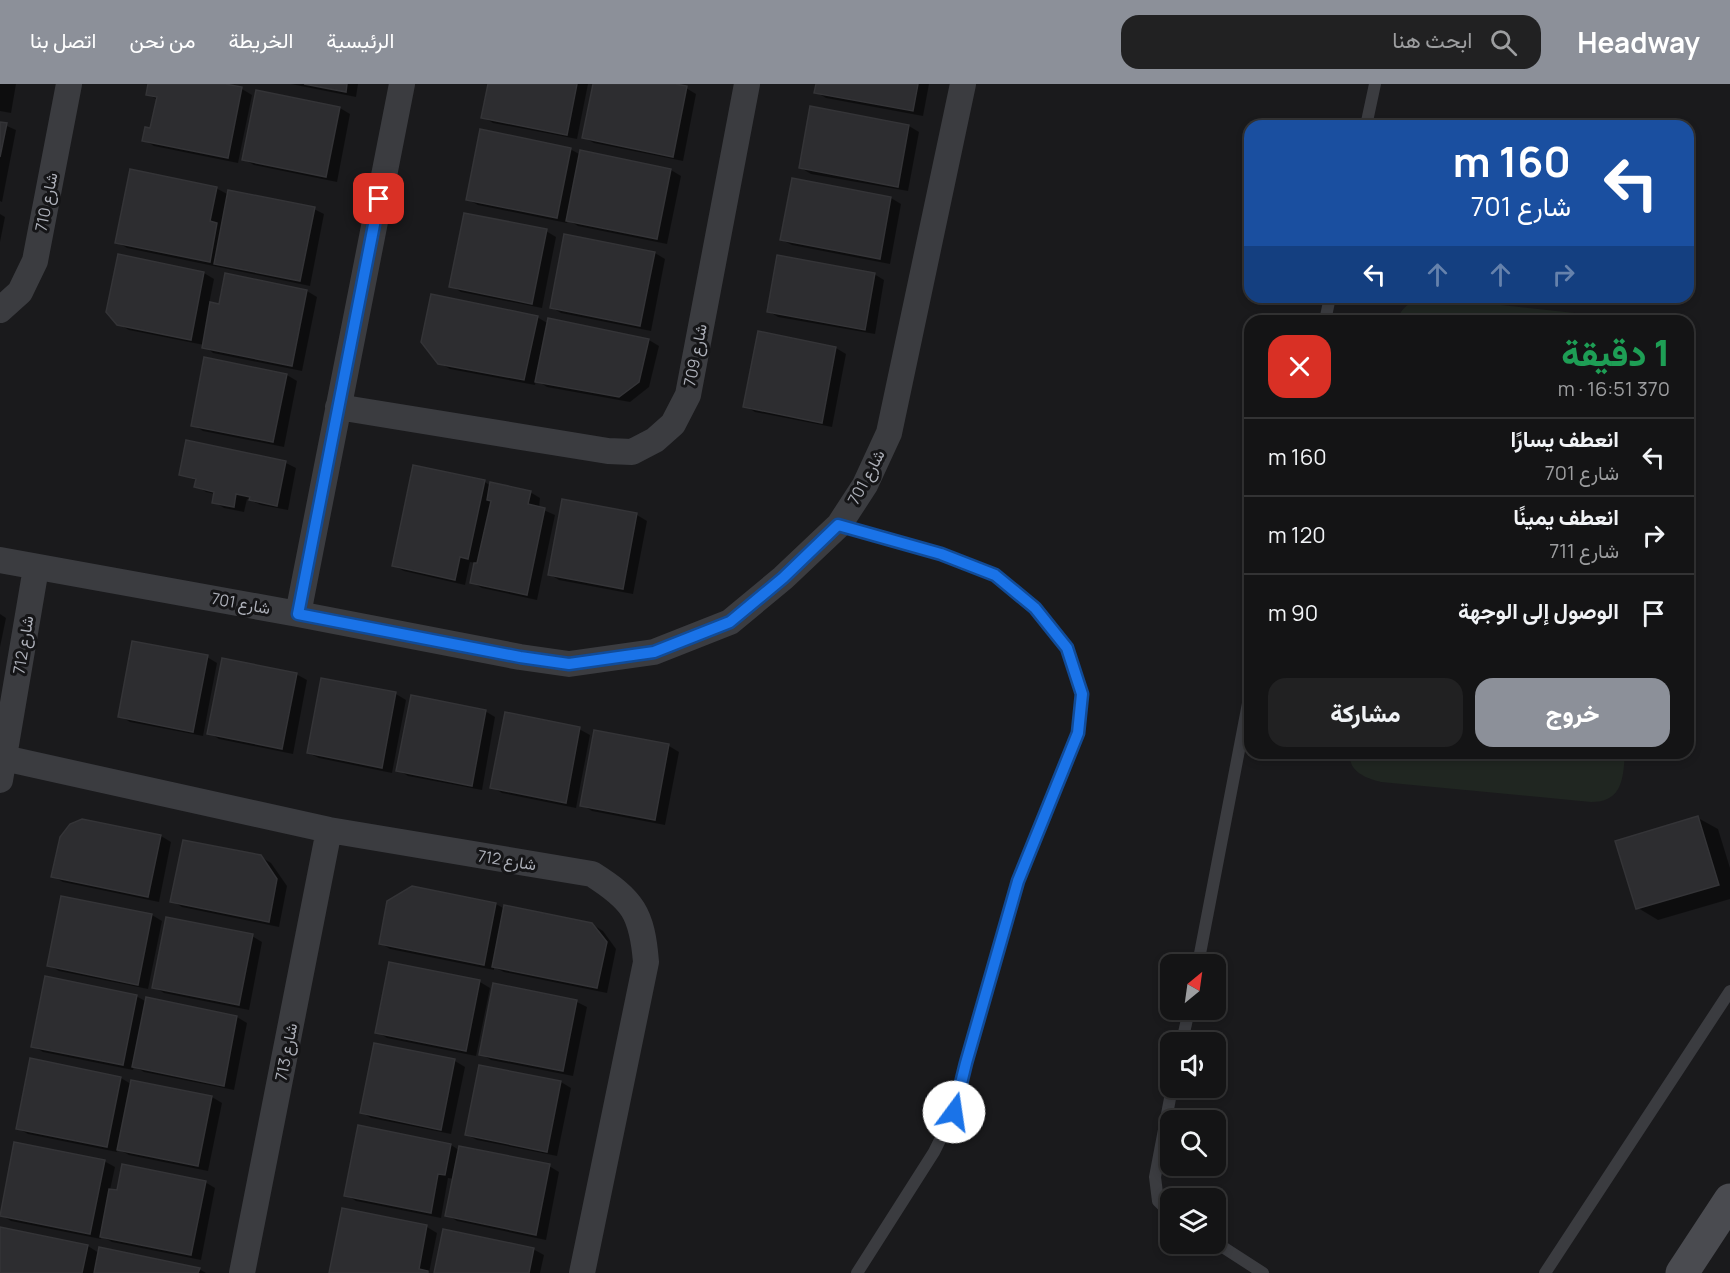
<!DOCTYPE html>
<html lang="ar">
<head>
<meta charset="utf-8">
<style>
	body { margin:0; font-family:Manrope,Vazirmatn,sans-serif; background:#212122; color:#f1f3f6; direction:rtl; height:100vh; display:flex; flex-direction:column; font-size:22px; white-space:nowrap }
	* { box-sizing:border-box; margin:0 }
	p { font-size:20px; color:#9d9ea0 }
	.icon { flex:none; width:33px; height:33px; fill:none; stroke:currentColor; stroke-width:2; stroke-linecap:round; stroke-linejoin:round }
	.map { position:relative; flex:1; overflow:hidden; direction:ltr }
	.details { position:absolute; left:1244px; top:231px; width:450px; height:444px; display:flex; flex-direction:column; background:#141415; border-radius:18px; box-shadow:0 3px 9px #0003,0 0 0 2px #333334; direction:rtl }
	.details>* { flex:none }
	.guide { position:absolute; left:1244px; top:36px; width:450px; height:183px; border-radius:18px; box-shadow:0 3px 9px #0003,0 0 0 2px #333334; direction:rtl; background:#1a4fa0; color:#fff; overflow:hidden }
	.needle { width:39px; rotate:29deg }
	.controls { position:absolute; left:1160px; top:870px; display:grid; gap:12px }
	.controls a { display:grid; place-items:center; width:66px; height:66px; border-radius:12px; background:#141415; box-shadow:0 3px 9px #0003,0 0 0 2px #333334; font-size:30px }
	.pin { position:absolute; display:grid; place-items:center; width:51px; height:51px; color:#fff; margin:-26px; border-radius:12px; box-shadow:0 3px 9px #0006 }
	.me { position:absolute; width:66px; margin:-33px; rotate:14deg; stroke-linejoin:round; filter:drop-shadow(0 0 4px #0008) }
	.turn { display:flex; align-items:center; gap:21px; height:126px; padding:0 24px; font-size:27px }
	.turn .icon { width:78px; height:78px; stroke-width:2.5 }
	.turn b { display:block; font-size:42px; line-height:51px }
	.lanes { display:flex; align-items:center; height:57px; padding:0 24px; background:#0003; justify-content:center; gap:30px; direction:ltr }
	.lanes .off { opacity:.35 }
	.round { display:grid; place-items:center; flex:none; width:63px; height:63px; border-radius:18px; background:#212122 }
	.head { display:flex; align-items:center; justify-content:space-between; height:102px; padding:0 24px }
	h1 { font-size:36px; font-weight:800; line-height:45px; color:#1e9e55 }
	.action { display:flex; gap:12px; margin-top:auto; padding:12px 24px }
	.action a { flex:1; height:69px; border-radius:18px; background:#8c9099; color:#fff; font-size:24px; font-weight:800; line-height:69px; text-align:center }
	.action a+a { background:#212122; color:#f1f3f6 }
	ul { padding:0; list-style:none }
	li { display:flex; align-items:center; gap:18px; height:78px; padding:0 24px; border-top:2px solid #333334 }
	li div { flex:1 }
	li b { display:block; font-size:22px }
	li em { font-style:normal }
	header { display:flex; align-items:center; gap:36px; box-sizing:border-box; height:84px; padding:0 30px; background:#8c9099; color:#fff }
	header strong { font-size:28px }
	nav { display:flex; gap:33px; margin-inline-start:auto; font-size:21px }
	.search { width:420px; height:54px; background:#212122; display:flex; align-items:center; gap:15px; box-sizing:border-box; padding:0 21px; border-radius:18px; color:#9d9ea0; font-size:22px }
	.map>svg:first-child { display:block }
	.green { fill:#202621 }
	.shadow { fill:#0007 }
	.building { fill:#2d2d30; stroke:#343437; stroke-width:1.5 }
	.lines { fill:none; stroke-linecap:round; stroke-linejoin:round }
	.service { stroke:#3b3c40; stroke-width:12 }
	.minor { stroke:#3b3c40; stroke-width:26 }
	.secondary { stroke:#4a4b50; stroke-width:33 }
	.route-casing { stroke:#114b97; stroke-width:15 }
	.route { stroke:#1a73e8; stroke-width:10 }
	.labels { text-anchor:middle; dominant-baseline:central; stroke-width:6; stroke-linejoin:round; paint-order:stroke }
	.street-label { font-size:16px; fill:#aeb1ba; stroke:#151517 }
</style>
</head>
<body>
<header>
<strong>Headway</strong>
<div class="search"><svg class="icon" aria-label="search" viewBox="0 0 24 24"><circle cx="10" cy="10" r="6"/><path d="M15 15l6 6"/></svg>ابحث هنا</div>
<nav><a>الرئيسية</a><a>الخريطة</a><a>من نحن</a><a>اتصل بنا</a></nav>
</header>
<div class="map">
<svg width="1730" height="1189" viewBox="0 0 1730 1189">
	<rect width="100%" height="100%" fill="#1a1a1c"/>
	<!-- green -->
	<path class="green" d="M1429 213 1648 237H1397C1402 221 1413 216 1429 213Z
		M1350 669H1625C1623 694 1623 718 1591 718L1381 698C1366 694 1348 688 1350 669Z"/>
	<!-- shadow -->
	<path class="shadow" d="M0 0H16L11 29 0 27Z
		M150 0H217L242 5 252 11 238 79 154 62 144 56 152 46 158 16 147 10Z
		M291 0H358L356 13Z
		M489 0H588L577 55 493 39 483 33Z
		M594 0H667L686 4 696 10 683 77 594 59 583 53Z
		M817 0H929L923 32 826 14 816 8Z
		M257 7 340 24 350 30 337 98 254 81 243 75Z
		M0 39 16 46 2 118 0 117Z
		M909 42 919 48 908 107 811 90 801 84Z
		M570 65 581 71 671 86 681 92 667 160 578 142 568 136 567 139 478 121 467 115Z
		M216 104 229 111 314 125 324 130 310 202 127 164 117 158Z
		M891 114 901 120 890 180 792 161 782 156Z
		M0 130 5 133 0 158Z
		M546 147 556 153 542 224 461 208 451 202Z
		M565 152 655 169 665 175 651 247 561 229 551 223Z
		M119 172 204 189 214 195 209 220 220 222 226 191 307 207 317 213 302 287 213 269 204 261 129 246 118 240Z
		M874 190 884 196 875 250 778 233 768 227Z
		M537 233 549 240 649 256 659 262 649 303 630 318 547 303 536 296 535 301 450 285 439 279Z
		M836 264 846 270 832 343 755 328 745 322Z
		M287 291 297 297 284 363 203 347 193 341Z
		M187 358 286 379 296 384 288 426 261 421 247 415 244 428 224 424 214 418 215 410 206 408 196 402 197 397 180 390Z
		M485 398 491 402 530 408 540 414 539 424 555 431 537 516 482 504 471 498 475 479 470 478 465 501 404 487 394 482Z
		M637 431 647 437 633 510 559 496 549 490Z
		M0 530 6 534 0 563Z
		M207 573 217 579 203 652 130 638 120 632Z
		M296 590 307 596 293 670 219 655 209 649Z
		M322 595 396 610 406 616 392 689 319 674 308 669Z
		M485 627 495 633 482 706 408 692 398 686Z
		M579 645 590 651 576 724 502 709 492 703Z
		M595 648 669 662 679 668 665 741 592 727 582 721Z
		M1698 734 1718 745 1730 784V815L1658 836 1638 824Z
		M82 737 161 752 171 758 159 818 63 798 52 792Z
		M261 773 271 779 287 802 279 843 182 823 172 817Z
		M496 820 505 825 592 840 603 847 616 865 607 909 504 888 494 883V886L390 865 380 859Z
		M152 831 162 837 148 905 59 887 48 881Z
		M252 852 262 858 249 926 164 909 154 903Z
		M390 880 480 898 490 904 476 972 387 954 377 948Z
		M494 901 577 918 587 923 573 992 491 976 481 970Z
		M136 912 147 918 237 933 247 939 234 1006 144 988 134 982 133 986 43 968 33 962Z
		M375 960 455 977 465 983 451 1050 371 1034 361 1028Z
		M480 982 561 998 571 1004 557 1072 477 1056 467 1051Z
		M121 994 131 1000 212 1013 222 1019 208 1087 129 1071 118 1065 117 1068 28 1050 17 1044Z
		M451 1061 459 1066 549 1082 559 1088 546 1156 457 1137 447 1131 454 1095 448 1094 441 1134 356 1117 346 1111Z
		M104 1077 115 1083 110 1106 118 1108 205 1098 215 1104 201 1176 112 1158 101 1152V1155L11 1137 1 1131Z
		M344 1126 427 1143 437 1149 429 1189H331Z
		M0 1144 88 1162 99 1169 199 1185 206 1189H0Z
		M533 1165 544 1171 540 1189H436Z"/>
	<!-- building -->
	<path class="building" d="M148 0H225L242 3 228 74 142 57 145 43 150 44 157 13 146 11Z
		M304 0H347L346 8Z
		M488 0H577L567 51 481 34Z
		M593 0H675L687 2 673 73 582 54Z
		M816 0H918L913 27 814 9Z
		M256 6 340 23 326 93 242 76Z
		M810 22 909 41 898 103 799 84Z
		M0 38 7 39 0 73Z
		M480 45 571 64 557 134 466 116Z
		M580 66 671 85 657 155 566 137Z
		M130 85 217 103 210 137 217 139 210 178 115 159Z
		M792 94 891 113 880 175 780 156Z
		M228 106 315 123 300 197 214 180Z
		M464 129 547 145 532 220 449 203Z
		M564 150 655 168 640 242 550 224Z
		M118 170 204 188 191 256 117 241 106 228Z
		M777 171 875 189 865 246 767 228Z
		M225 189 307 206 292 282 202 264 210 218 219 220Z
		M431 210 538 232 524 296 438 280 421 258Z
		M548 234 649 255 639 298 619 313 535 298Z
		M758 247 836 263 822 339 743 323Z
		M204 273 287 290 273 358 191 342Z
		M186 356 286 377 277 422 249 416 250 413 236 410 234 423 212 419 214 408 194 403 196 395 179 391Z
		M413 381 485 396 468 475 460 473 455 496 392 482Z
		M490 398 531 407 528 420 545 424 527 511 470 499 474 479H477L491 417 487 416Z
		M562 415 637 429 623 505 548 491Z
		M132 557 208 571 193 648 118 633Z
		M222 574 297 589 282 665 207 650Z
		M321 594 396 608 382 684 307 669Z
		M411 611 486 626 472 702 396 687Z
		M505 628 580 643 566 719 490 704Z
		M594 646 669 660 655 736 580 722Z
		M1698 732 1719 801 1636 825 1615 757Z
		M82 735 161 751 148 813 51 793 60 753 70 740Z
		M183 756 261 771 277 795 269 838 170 818Z
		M412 802 496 819 484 881 379 860 387 817Z
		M61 812 152 830 138 901 47 882Z
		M504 821 592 839 607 858 597 904 492 883Z
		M166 833 253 850 239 921 152 904Z
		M389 878 480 896 466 967 375 949Z
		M45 892 137 911 123 981 31 963Z
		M493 899 577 916 563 987 479 971Z
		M146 913 237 932 224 1002 132 983Z
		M374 959 455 975 441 1046 360 1029Z
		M30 974 121 993 107 1063 16 1045Z
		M479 981 561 997 547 1068 465 1051Z
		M131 996 212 1012 198 1082 117 1066Z
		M358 1041 451 1060 445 1091 438 1090 431 1129 344 1112Z
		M14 1058 105 1076 90 1150 0 1132Z
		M459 1062 550 1080 536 1151 445 1132Z
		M122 1080 206 1097 191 1171 100 1153 109 1105 117 1106Z
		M342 1124 427 1141 419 1185 428 1187V1189H329Z
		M0 1143 88 1161 82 1189H0Z
		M443 1145 534 1164 529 1189H434Z
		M99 1163 200 1184 198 1189H94Z"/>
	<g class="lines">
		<!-- service -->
		<path class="service" d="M1366 42 1375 0
			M1325 237 1330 213
			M839 441 941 470 995 491 1035 524 1067 564 1082 610 1078 649 1018 797 966 979 954 1028 934 1068 857 1189
			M1198 880 1250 609
			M1182 958 1189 926
			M1170 1129 1158 1117 1155 1093 1172 1004
			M1215 1158 1263 1189
			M1545 1189 1730 907"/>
		<!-- minor -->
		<path class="minor" d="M0 226 20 208 35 177 69 0
			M338 323 608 367 632 368 655 356 673 340 688 311 747 0
			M0 476 298 530 520 573 569 580 654 568 730 538 783 494 839 441 865 401 889 349 963 0
			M298 530 402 0
			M4 674 329 746 592 790C633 816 642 829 646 878L582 1189
			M0 696 36 484
			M242 1189 329 746"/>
		<!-- secondary -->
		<path class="secondary" d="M1682 1189 1730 1116"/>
	</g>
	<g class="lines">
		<defs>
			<path id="route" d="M379 115 298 530 520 573 569 580 654 568 730 538 783 494 838 441 941 470 995 491 1035 524 1067 564 1082 610 1078 649 1018 797 966 979 954 1028"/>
		</defs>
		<!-- route casing -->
		<use href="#route" class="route-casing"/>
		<!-- route -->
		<use href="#route" class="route"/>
	</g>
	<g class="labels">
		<!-- street labels -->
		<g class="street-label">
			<text transform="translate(46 118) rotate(-79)">شارع 710</text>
			<text transform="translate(695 271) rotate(-79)">شارع 709</text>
			<text transform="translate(866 393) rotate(-62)">شارع 701</text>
			<text transform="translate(241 519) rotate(10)">شارع 701</text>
			<text transform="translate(23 561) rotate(-81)">شارع 712</text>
			<text transform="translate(507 776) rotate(9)">شارع 712</text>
			<text transform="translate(286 968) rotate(-79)">شارع 713</text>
		</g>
	</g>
</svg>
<div class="controls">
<a><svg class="needle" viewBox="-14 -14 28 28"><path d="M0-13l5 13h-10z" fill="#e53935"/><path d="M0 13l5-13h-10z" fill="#9d9ea0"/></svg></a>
<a><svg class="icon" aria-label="sound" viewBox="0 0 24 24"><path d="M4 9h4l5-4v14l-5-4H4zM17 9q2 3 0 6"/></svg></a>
<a><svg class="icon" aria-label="search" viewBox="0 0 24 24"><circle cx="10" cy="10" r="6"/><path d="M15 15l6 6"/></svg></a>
<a><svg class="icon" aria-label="layers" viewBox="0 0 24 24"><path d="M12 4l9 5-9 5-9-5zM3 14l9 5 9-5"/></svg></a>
</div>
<div class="pin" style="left:379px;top:115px;background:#d93025"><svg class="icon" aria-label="arrive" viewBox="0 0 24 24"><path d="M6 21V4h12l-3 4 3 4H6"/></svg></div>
<svg class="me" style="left:954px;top:1028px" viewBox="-20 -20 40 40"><circle r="19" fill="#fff"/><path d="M0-13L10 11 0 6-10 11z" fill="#1a73e8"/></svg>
<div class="guide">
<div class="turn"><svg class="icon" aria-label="left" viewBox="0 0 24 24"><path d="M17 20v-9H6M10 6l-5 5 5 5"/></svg><div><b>160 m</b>شارع 701</div></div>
<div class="lanes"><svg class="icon" aria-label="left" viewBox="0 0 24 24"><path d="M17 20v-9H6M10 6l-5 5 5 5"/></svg><svg class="icon off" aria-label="ahead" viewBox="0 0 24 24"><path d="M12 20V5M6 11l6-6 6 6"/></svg><svg class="icon off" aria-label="ahead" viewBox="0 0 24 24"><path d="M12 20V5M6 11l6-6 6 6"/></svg><svg class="icon off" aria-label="right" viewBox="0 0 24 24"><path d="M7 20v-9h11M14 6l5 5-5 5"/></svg></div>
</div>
<section class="details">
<div class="head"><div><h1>1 دقيقة</h1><p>370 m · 16:51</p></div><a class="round" style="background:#d93025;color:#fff"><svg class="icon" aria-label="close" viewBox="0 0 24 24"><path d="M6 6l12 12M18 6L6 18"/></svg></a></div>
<ul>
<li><svg class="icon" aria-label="left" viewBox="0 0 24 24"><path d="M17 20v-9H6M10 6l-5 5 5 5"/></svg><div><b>انعطف يسارًا</b><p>شارع 701</p></div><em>160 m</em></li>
<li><svg class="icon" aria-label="right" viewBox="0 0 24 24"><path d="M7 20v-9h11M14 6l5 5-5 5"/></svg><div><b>انعطف يمينًا</b><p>شارع 711</p></div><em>120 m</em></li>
<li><svg class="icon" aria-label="arrive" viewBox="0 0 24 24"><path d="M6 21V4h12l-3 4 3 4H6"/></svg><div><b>الوصول إلى الوجهة</b></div><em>90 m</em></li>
</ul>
<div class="action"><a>خروج</a><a>مشاركة</a></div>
</section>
</div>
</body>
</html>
